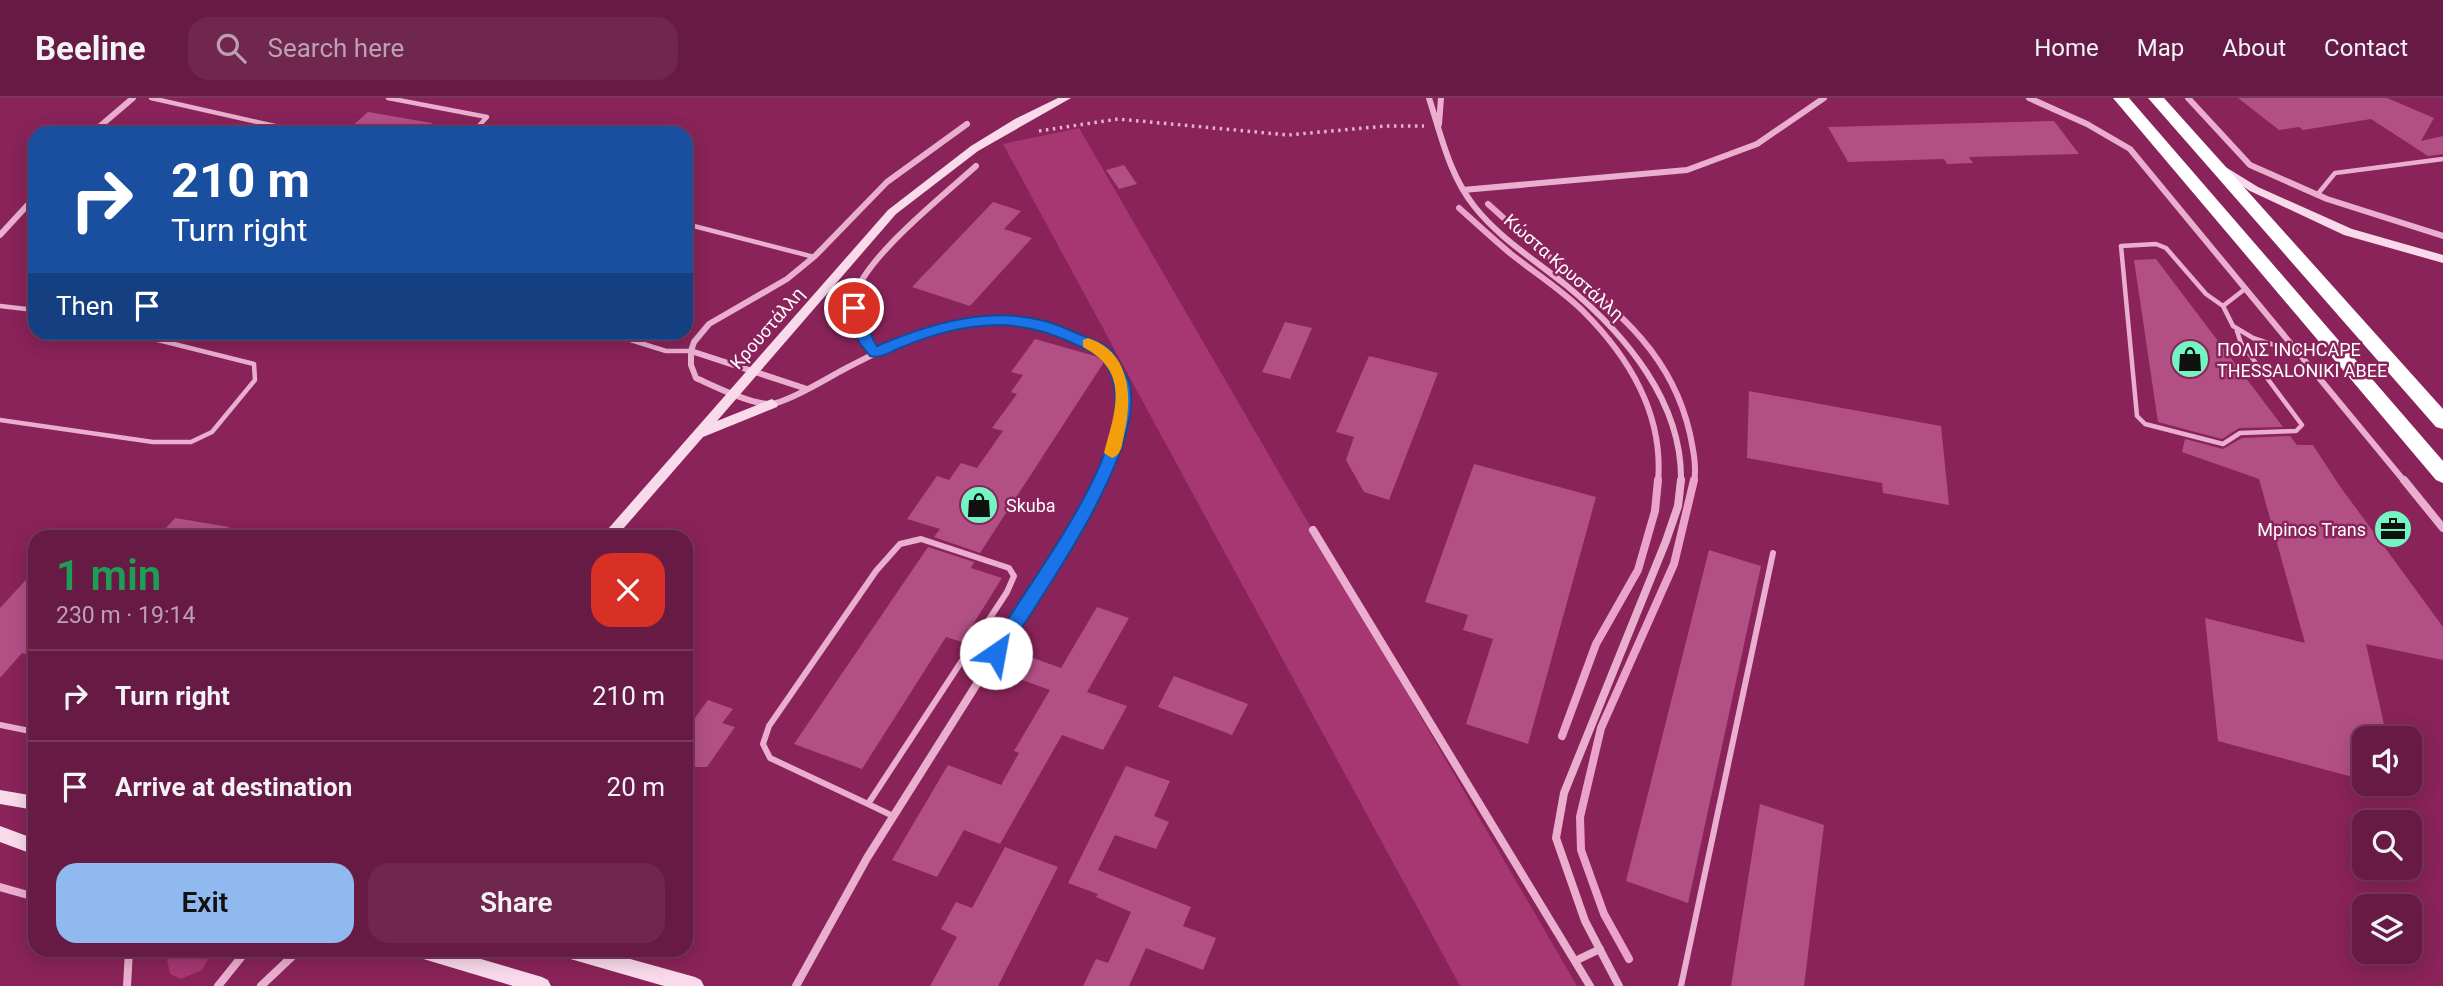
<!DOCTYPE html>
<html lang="en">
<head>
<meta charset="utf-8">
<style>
	body { margin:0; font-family:Roboto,sans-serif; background:#6f274e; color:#f1f3f6; height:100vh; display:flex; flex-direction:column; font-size:26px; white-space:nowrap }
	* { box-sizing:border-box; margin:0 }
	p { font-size:23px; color:#bda1b2 }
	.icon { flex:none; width:38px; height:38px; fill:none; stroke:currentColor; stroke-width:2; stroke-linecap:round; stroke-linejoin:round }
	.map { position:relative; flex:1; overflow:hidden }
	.details { position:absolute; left:28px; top:432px; width:665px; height:427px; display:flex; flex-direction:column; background:#671a43; border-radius:21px; box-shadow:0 4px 18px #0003,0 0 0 2px #7a385c }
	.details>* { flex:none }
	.hud { position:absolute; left:28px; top:28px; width:665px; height:214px; border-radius:21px; box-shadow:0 4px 18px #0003,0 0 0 2px #7a385c; background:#1a4fa0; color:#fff; overflow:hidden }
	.buttons { position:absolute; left:2352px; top:628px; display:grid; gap:14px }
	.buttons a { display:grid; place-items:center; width:70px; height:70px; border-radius:14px; background:#671a43; box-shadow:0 4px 18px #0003,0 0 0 2px #7a385c; font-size:35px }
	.pin { position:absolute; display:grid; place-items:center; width:60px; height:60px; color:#fff; margin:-30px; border:4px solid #fff; border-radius:50%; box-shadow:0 2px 7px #0007 }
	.me { position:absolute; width:77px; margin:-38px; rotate:33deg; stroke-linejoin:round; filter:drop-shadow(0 0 5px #0008) }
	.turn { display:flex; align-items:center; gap:24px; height:147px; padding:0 28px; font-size:32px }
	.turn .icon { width:91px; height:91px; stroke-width:2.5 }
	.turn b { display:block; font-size:49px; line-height:60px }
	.then { display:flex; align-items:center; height:66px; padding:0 28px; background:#0003; gap:14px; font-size:26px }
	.round { display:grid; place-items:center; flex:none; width:74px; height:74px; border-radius:21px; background:#6f274e }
	.headline { display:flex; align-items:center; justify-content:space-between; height:119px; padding:0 28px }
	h1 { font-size:42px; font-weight:600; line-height:52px; color:#1e9e55 }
	.cta { display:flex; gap:14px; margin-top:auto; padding:14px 28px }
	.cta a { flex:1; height:80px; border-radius:21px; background:#90b9f0; color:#111; font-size:28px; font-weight:600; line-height:80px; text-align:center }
	.cta a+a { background:#6f274e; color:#f1f3f6 }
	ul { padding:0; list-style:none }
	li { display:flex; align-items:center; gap:21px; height:91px; padding:0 28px; border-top:2px solid #7a385c }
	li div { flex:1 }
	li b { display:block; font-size:26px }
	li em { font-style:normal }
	header { display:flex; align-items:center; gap:42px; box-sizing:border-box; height:98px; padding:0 35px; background:#671a43; border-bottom:2px solid #7a385c }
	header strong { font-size:33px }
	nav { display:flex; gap:38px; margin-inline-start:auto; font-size:24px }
	.search { width:490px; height:63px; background:#6f274e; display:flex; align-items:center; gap:18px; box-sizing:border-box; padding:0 24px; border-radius:21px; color:#bda1b2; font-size:26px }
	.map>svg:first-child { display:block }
	.green { fill:#a63773 }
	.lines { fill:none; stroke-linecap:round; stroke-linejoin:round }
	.stream-far1 { stroke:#eba3cb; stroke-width:6 }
	.stream { stroke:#eba3cb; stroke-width:8 }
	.building { fill:#b25085 }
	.path { stroke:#eaafcf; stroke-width:3.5; stroke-dasharray:2.5 4.5; stroke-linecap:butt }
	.lane-far1 { stroke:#eaafcf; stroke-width:4.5 }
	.lane { stroke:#eaafcf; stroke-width:6 }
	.street-far1 { stroke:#eaafcf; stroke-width:6 }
	.street { stroke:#eaafcf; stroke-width:8 }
	.secondary { fill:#f8daea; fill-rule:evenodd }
	.highway { fill:#fff; fill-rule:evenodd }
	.route { fill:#1a73e8; stroke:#114b97; stroke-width:2 }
	.slow { fill:#f59e0b }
	.labels { text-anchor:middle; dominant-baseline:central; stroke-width:5; stroke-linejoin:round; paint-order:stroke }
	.street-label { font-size:18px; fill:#fff; stroke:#892359 }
	.poi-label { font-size:18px; fill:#fff; stroke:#892359; text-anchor:start }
</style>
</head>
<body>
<header>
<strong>Beeline</strong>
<div class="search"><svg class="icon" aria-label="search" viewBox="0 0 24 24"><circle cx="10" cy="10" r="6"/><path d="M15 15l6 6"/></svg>Search here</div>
<nav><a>Home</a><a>Map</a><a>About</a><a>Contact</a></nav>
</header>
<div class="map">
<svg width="2443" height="888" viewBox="0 0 2443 888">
	<rect width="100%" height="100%" fill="#892359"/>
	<!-- green -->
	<path class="green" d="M1079 30 1577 888H1460L1003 46Z
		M165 852H213L202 872 181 881 170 876Z"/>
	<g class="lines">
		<!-- stream-far1 -->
		<path class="stream-far1" d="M1488 106C1505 121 1523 138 1541 152 1607 206 1670 247 1690 336 1693 351 1697 369 1694 384
			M1459 110C1476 125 1493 141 1511 156 1535 175 1562 192 1583 213 1630 260 1664 316 1658 384"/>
		<!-- stream -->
		<path class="stream" d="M1562 638 1596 546 1638 472 1655 413 1658 382
			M1629 861 1604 816 1581 752 1580 719 1601 630 1674 466 1694 382"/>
	</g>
	<!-- building -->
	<path class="building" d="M2238 0H2387L2434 20 2421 43 2443 38V56L2428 58 2371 21 2303 32 2299 29 2279 32Z
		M368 14 432 25 431 35H344Z
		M2054 23 2079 56 1969 59 1973 65 1947 66 1944 61 1848 64 1828 29Z
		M1124 67 1137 86 1119 91 1106 72Z
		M993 104 1021 113 1004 131 1032 140 970 208 912 189Z
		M2156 161 2283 329 2239 330 2222 341 2158 324 2134 162Z
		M1285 224 1312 230 1290 281 1262 274Z
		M1035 241 1095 258 1104 264 980 455 934 439 940 431 907 421 937 378 949 382 961 365 977 370 1003 333 992 330 1017 296 1011 294 1023 277 1011 274Z
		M1369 258 1438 275 1389 402 1364 394 1346 362 1354 339 1336 334Z
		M1749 293 1941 328 1949 407 1883 395 1882 385 1747 360Z
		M2290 338 2297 347H2313L2339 387 2443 529V562L2366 546 2387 640H2364V682L2218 643 2205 520 2305 545 2259 381 2182 354 2185 341 2223 351 2242 340Z
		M1474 366 1596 399 1528 646 1466 626 1493 541 1463 532 1468 517 1425 504Z
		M175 420 229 429 228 439H158Z
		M928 449 974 464 971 470 1002 480 962 544 946 539 862 671 794 646Z
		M1709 452 1761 468 1688 805 1626 783Z
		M35 472V558L22 555 0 580V510Z
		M1097 509 1129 520 1087 594 1127 608 1103 652 1062 637 1000 746 964 732 937 779 892 762 948 667 1001 687 1019 655 1014 653 1050 592 1006 576 1019 555 1061 570Z
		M1174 578 1248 606 1232 637 1158 609Z
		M708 602 733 611 722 625 735 629 707 669H686V632Z
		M1126 668 1170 683 1154 718 1169 724 1156 751 1115 737 1098 772 1191 809 1183 828 1216 840 1203 872 1146 850 1129 888H1083L1096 861 1108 865 1131 814 1096 799 1098 796 1068 785Z
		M1760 706 1824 727 1804 888H1731Z
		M1005 749 1058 769 998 888H930L957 839 941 831 956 804 972 810Z"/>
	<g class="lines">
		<!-- path -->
		<path class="path" d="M1039 33 1118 21 1288 37 1386 28H1424"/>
		<!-- lane-far1 -->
		<path class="lane-far1" d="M151 0 306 35
			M388 0 487 19 472 35
			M2317 97 2335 75 2443 61
			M686 126 814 159
			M0 208 35 212
			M2223 208 2245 191
			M2237 233 2241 245 2302 327 2296 333 2240 335 2223 346 2145 326 2137 318 2121 148 2156 146 2166 150 2206 196 2223 208 2233 228 2253 240 2298 255
			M605 234 666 253H691
			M0 322 153 344H191L212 334 255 282 254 266 126 234"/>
		<!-- lane -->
		<path class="lane" d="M921 441 1009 470 1014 478 1007 494 868 706 770 660 763 646 769 628 876 473 900 446Z
			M0 627 35 634
			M868 706 893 718
			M1681 888 1773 455"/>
		<!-- street-far1 -->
		<path class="street-far1" d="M1429 0C1441 37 1449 76 1474 108 1499 140 1535 162 1567 188 1625 236 1683 304 1681 384
			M2029 0 2087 26 2130 51 2405 384
			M2188 0 2250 67 2327 101 2443 138
			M967 26 887 84 815 158 787 181 709 226 694 244 691 253V267L696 280C714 288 752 307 771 306 786 305 825 282 839 274 928 227 994 200 1090 247 1146 275 1118 341 1099 384
			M1439 26 1441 0
			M92 35 133 0
			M1463 92 1687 72 1757 46 1824 0
			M0 137 35 99
			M691 253 807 291
			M875 255C864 241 850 219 854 200 863 161 945 96 976 68"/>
		<!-- street -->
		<path class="street" d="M2404 382 2443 430
			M1313 432 1590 888
			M0 789 35 799
			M1575 863 1600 851
			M127 888 129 852
			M218 888 247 852
			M261 888 299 852
			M796 888 867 760 1052 467 1100 382
			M1619 888 1585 823 1556 740 1564 695 1666 443 1678 408 1681 382"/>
		<!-- secondary -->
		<path class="secondary" d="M1058 0H1071L978 53 896 116 717 323 772 301 778 306 777 309 703 339 616 439H601L888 112 971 48 1015 21Z
			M2219 65 2258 89 2352 131 2443 157V165L2344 137 2250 93 2215 70V66Z
			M0 692 35 698V712L0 706Z
			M0 728 35 741V757L0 744Z
			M411 852H450L542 879 548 882 551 888H513L420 860 414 858Z
			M558 852H598L695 879 701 882 704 888H664L567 860 561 858Z"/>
		<!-- highway -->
		<path class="highway" d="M2113 0H2129L2443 363V385L2436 382Z
			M2148 0H2164L2443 311V331L2436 329Z"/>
	</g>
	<!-- route -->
	<path class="route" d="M854 205C867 212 868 237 877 248 938 222 1008 202 1072 233 1084 239 1101 243 1111 252 1114 255 1116 261 1119 265 1122 271 1127 278 1129 284 1148 351 1039 502 1002 560H990L988 555C1020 490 1159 331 1102 261 1097 255 1086 251 1079 248 1053 235 1027 227 997 227 962 228 933 236 900 250 890 254 880 261 870 258L859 244 847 210Z"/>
	<!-- slow -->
	<path class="slow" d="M1088 240C1131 254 1133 300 1124 337 1122 346 1122 357 1112 360L1104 355C1116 311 1130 274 1083 249V242Z"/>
	<!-- icons -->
	<defs>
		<symbol id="shop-disc" viewBox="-11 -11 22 22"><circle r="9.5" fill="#72f5c3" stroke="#892359"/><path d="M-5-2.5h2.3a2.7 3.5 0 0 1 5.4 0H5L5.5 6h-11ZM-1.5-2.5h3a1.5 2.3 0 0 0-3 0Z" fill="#111"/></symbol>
		<symbol id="office-disc" viewBox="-11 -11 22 22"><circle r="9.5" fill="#72f5c3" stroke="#892359"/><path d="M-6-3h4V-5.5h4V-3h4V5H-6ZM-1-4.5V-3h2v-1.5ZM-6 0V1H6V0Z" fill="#111"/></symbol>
	</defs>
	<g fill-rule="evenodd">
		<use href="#shop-disc" x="2168" y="239" width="44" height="44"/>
		<use href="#shop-disc" x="957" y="385" width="44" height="44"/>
		<use href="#office-disc" x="2371" y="409" width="44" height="44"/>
	</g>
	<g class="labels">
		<!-- street labels -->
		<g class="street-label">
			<text transform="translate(1564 169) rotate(41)">Κώστα Κρυστάλλη</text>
			<text transform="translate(767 230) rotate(-49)">Κρουστάλλη</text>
		</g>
		<!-- poi labels -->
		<g class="poi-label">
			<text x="2217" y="251">ΠΟΛΙΣ INCHCAPE<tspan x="2217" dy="21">THESSALONIKI ΑΒΕΕ</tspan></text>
			<text x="1006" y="407">Skuba</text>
			<text x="2366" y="431" text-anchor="end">Mpinos Trans</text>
		</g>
	</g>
</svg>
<div class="buttons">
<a><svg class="icon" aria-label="sound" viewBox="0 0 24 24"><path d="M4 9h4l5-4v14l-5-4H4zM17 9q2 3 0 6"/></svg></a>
<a><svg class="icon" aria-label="search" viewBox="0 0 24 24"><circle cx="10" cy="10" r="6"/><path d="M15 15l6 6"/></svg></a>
<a><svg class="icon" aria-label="layers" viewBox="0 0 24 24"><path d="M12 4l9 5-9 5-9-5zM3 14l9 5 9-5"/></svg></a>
</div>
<div class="pin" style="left:854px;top:210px;background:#d93025"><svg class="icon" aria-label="arrive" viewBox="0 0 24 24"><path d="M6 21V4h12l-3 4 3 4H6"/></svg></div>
<svg class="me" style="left:996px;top:555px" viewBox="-20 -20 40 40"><circle r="19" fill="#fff"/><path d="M0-13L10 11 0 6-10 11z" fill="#1a73e8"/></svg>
<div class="hud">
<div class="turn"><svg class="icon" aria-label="right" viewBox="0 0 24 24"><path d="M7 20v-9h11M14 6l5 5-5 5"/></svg><div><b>210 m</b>Turn right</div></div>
<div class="then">Then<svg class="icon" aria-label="arrive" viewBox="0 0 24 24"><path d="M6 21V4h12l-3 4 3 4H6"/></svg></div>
</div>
<section class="details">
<div class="headline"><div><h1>1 min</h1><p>230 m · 19:14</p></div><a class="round" style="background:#d93025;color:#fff"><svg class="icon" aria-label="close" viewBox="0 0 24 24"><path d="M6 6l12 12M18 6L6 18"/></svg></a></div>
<ul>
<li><svg class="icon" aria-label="right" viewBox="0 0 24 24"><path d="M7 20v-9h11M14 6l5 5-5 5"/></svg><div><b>Turn right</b></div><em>210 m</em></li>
<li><svg class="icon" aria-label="arrive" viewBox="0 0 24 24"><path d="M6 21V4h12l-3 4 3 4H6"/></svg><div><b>Arrive at destination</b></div><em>20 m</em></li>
</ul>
<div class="cta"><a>Exit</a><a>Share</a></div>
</section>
</div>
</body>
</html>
